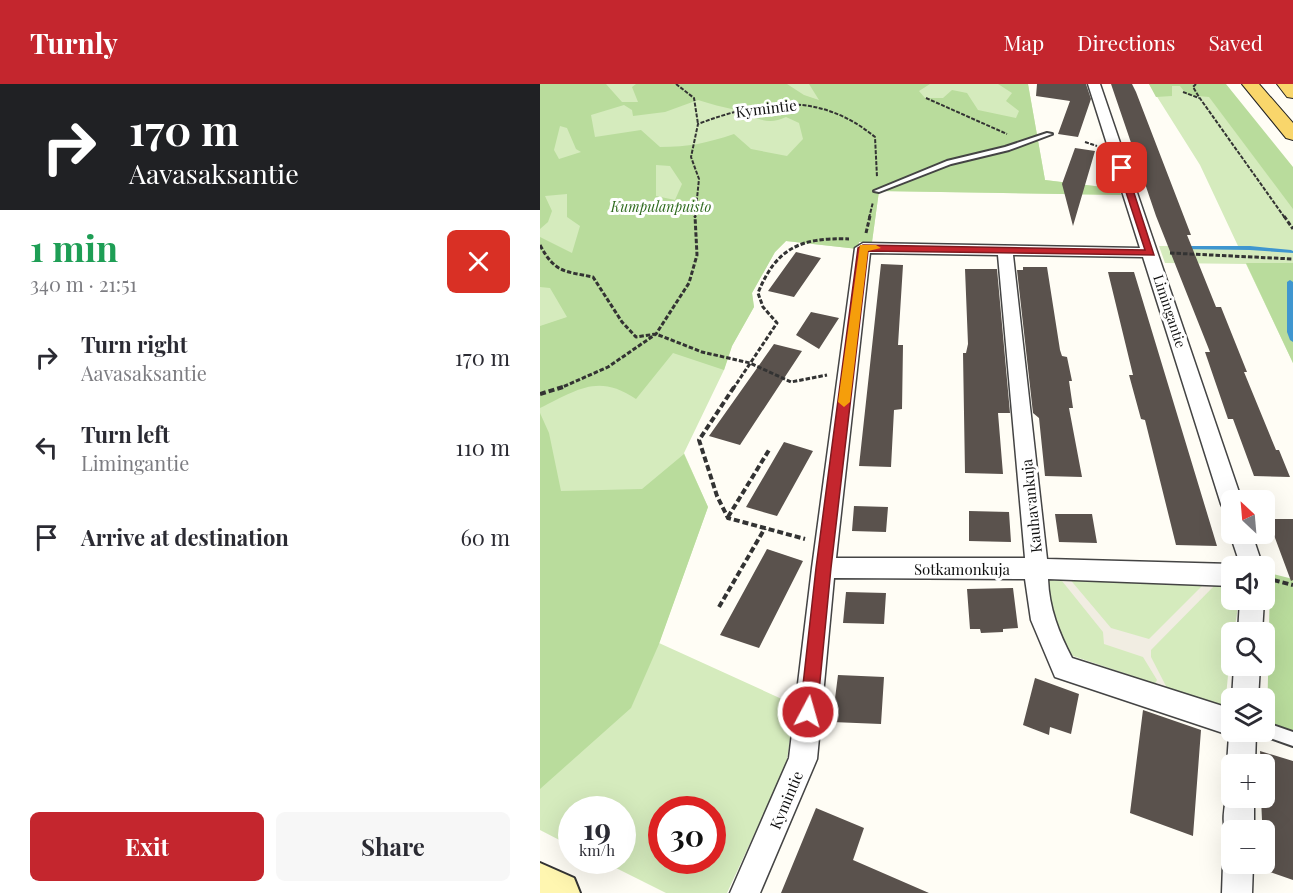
<!DOCTYPE html>
<html lang="en">
<head>
<meta charset="utf-8">
<style>
	body { margin:0; font-family:"Playfair Display",serif; background:#f7f7f7; color:#2b2b33; height:100vh; display:flex; flex-direction:column; font-size:22px; white-space:nowrap }
	* { box-sizing:border-box; margin:0 }
	p { font-size:20px; color:#7c7c81 }
	.icon { flex:none; width:33px; height:33px; fill:none; stroke:currentColor; stroke-width:2; stroke-linecap:round; stroke-linejoin:round }
	.map { position:relative; flex:1; overflow:hidden }
	.side { display:flex; flex-direction:column; background:#fff; width:540px }
	.side>* { flex:none }
	.top-card { background:#202124; color:#fff; overflow:hidden }
	.needle { width:39px; rotate:334deg }
	.tools { position:absolute; left:681px; top:406px; display:grid; gap:12px }
	.tools a { display:grid; place-items:center; width:54px; height:54px; border-radius:9px; background:#fff; box-shadow:0 6px 24px #0002; font-size:30px }
	.speed { position:absolute; left:18px; top:712px; display:flex; gap:12px; font-size:30px; font-weight:700; text-align:center }
	.speed>* { display:grid; place-content:center; width:78px; height:78px; border-radius:50%; background:#fff; box-shadow:0 6px 24px #0002; line-height:1 }
	.speed small { font-size:15px; font-weight:400 }
	.speed .limit { border:9px solid #d22; background:#fff; color:#111 }
	.pin { position:absolute; display:grid; place-items:center; width:51px; height:51px; color:#fff; margin:-26px; border-radius:12px; box-shadow:0 3px 9px #0006 }
	.me { position:absolute; width:66px; margin:-33px; rotate:6deg; stroke-linejoin:round; filter:drop-shadow(0 0 4px #0008) }
	.turn { display:flex; align-items:center; gap:21px; height:126px; padding:0 30px; font-size:27px }
	.turn .icon { width:78px; height:78px; stroke-width:2.5 }
	.turn b { display:block; font-size:42px; line-height:51px }
	.round { display:grid; place-items:center; flex:none; width:63px; height:63px; border-radius:9px; background:#f7f7f7 }
	.summary { display:flex; align-items:center; justify-content:space-between; height:102px; padding:0 30px }
	h1 { font-size:36px; font-weight:700; line-height:45px; color:#1e9e55 }
	.button { display:flex; gap:12px; margin-top:auto; padding:12px 30px }
	.button a { flex:1; height:69px; border-radius:9px; background:#c4262e; color:#fff; font-size:24px; font-weight:700; line-height:69px; text-align:center }
	.button a+a { background:#f7f7f7; color:#2b2b33 }
	ul { padding:0; list-style:none }
	li { display:flex; align-items:center; gap:18px; height:90px; padding:0 30px }
	li div { flex:1 }
	li b { display:block; font-size:22px }
	li em { font-style:normal }
	header { display:flex; align-items:center; gap:36px; box-sizing:border-box; height:84px; padding:0 30px; background:#c4262e; color:#fff }
	header strong { font-size:28px }
	nav { display:flex; gap:33px; margin-inline-start:auto; font-size:21px }
	main { display:flex; flex:1; min-height:0 }
	.map>svg:first-child { display:block }
	.green { fill:#d5ebbd; fill-rule:evenodd }
	.forest { fill:#b9dc9c; fill-rule:evenodd }
	.plaza { fill:#f1ede2 }
	.lines { fill:none; stroke-linecap:round; stroke-linejoin:round }
	.stream { fill:#3f96cf; fill-rule:evenodd }
	.building { fill:#5a524d }
	.lane-casing { stroke:#444; stroke-width:4 }
	.street-casing { stroke:#444; stroke-width:3 }
	.secondary-casing { stroke:#333; stroke-width:4 }
	.primary-casing { stroke:#222; stroke-width:2 }
	.path-far2 { stroke:#333; stroke-width:2; stroke-dasharray:4 1.5; stroke-linecap:butt }
	.path-far1 { stroke:#333; stroke-width:3; stroke-dasharray:4.5 2; stroke-linecap:butt }
	.path { stroke:#333; stroke-width:4; stroke-dasharray:6 3; stroke-linecap:butt }
	.lane { fill:#fff; fill-rule:evenodd }
	.street { fill:#fff; fill-rule:evenodd }
	.secondary { fill:#fff6b0; fill-rule:evenodd }
	.primary { fill:#f9d66b; fill-rule:evenodd }
	.route { fill:#c4262e; stroke:#7f191e; stroke-width:1.5 }
	.slow { fill:#f59e0b }
	.labels { text-anchor:middle; dominant-baseline:central; stroke-width:6; stroke-linejoin:round; paint-order:stroke }
	.far-park-label { font-size:14px; font-style:italic; fill:#2f6b1f; stroke:#fff }
	.far-street-label { font-size:14px; fill:#111; stroke:#fff }
	.street-label { font-size:15px; fill:#111; stroke:#fff }
</style>
</head>
<body>
<header>
<strong>Turnly</strong>
<nav><a>Map</a><a>Directions</a><a>Saved</a></nav>
</header>
<main>
<section class="side">
<div class="top-card">
<div class="turn"><svg class="icon" aria-label="right" viewBox="0 0 24 24"><path d="M7 20v-9h11M14 6l5 5-5 5"/></svg><div><b>170 m</b>Aavasaksantie</div></div>
</div>
<div class="summary"><div><h1>1 min</h1><p>340 m · 21:51</p></div><a class="round" style="background:#d93025;color:#fff"><svg class="icon" aria-label="close" viewBox="0 0 24 24"><path d="M6 6l12 12M18 6L6 18"/></svg></a></div>
<ul>
<li><svg class="icon" aria-label="right" viewBox="0 0 24 24"><path d="M7 20v-9h11M14 6l5 5-5 5"/></svg><div><b>Turn right</b><p>Aavasaksantie</p></div><em>170 m</em></li>
<li><svg class="icon" aria-label="left" viewBox="0 0 24 24"><path d="M17 20v-9H6M10 6l-5 5 5 5"/></svg><div><b>Turn left</b><p>Limingantie</p></div><em>110 m</em></li>
<li><svg class="icon" aria-label="arrive" viewBox="0 0 24 24"><path d="M6 21V4h12l-3 4 3 4H6"/></svg><div><b>Arrive at destination</b></div><em>60 m</em></li>
</ul>
<div class="button"><a>Exit</a><a>Share</a></div>
</section>
<div class="map">
<svg width="753" height="809" viewBox="0 0 753 809">
	<rect width="100%" height="100%" fill="#fffdf5"/>
	<!-- green -->
	<path class="green" d="M0 0H488L505 96 579 105 581 111 339 107 332 158H319L318 165 246 157 235 168 212 209 214 223 192 262 184 286 144 369 168 423 119 559 255 621 246 682 187 809H126L62 777H82V726H32L31 762 0 746ZM122 726H172V777H122Z
		M609 0H682L753 87V279L706 180 625 179 619 162H698L660 81Z
		M506 493 677 499 691 510 692 516H699L694 549H692L685 623 527 570 514 550 513 525Z"/>
	<!-- forest -->
	<path class="forest" d="M0 0H66L82 18H98L92 3 96 0H247L264 11 279 16 269 0H390L379 7 385 14H403L412 6 427 9 438 26 476 34 479 27 466 17 472 9 458 0H488L505 96 579 105 581 111 339 107 332 158H319L318 165 246 157 235 168 212 209 214 223 192 262 184 286 133 269 96 315C58 289 37 306 0 324V242L27 233 10 204 0 203V153L32 169 40 142 27 133V110L5 112 12 127 8 138 0 145ZM158 16C170 20 183 23 196 26 215 32 226 43 246 33L259 39 263 55 247 72 211 65 194 50C167 59 149 63 120 63L101 46 55 53 51 31 84 21 92 26 93 32 125 28ZM20 42 27 44 36 65 41 68 19 75 14 66ZM116 81 130 82 142 100 135 116 116 112Z
		M609 0H686L753 83V125L669 13 647 11 640 2H632V12L616 13Z
		M706 179H753V279Z
		M0 329 9 349 21 407 102 405 144 370 168 423 119 560 91 624 0 705Z
		M733 490 753 495V648L727 640 730 498Z"/>
	<!-- plaza -->
	<path class="plaza" d="M518 492 528 493 571 544 609 555 666 498 677 499 611 566V573L627 604 615 600 617 596 603 573 564 560 563 548Z"/>
	<g class="lines">
		<!-- stream -->
		<path class="stream" d="M642 162H710L751 166 753 167V169L710 166 640 165V163Z
			M750 196 753 198V258L750 256 747 248V198Z"/>
	</g>
	<!-- building -->
	<path class="building" d="M497 0H546L551 15 538 53 518 50 530 17 496 12Z
		M571 0H592L596 8 651 151H647L676 223H681L707 288H704L736 366H739L750 393 714 392 693 335H688L665 268H670L616 132Z
		M535 64 555 67 533 142 522 100Z
		M256 168 281 174 254 213 228 207Z
		M341 180 363 181 358 261H363L362 325 354 326 351 383 319 382Z
		M483 183H507L520 266 522 272 527 273 532 297H529L533 324H529L542 393 505 392 499 334 493 329 477 186H483Z
		M425 185H457L470 329H458L463 390 425 389 423 269H426L428 260Z
		M568 188H594L677 462 636 461 605 336 601 335 589 291H593Z
		M271 228 299 234 279 265 256 251Z
		M234 260 262 267 200 361 169 352Z
		M244 358 273 367 237 432 206 423Z
		M314 422 348 423 346 448 312 447Z
		M429 427 469 428 471 458 429 457Z
		M515 430H552L557 459 519 458Z
		M728 435H753V496L751 497Z
		M227 465 263 477 219 564 180 551Z
		M473 504 478 544 463 545V548L441 549 440 545H430L427 505Z
		M306 508 346 509 344 540 303 539Z
		M298 591 344 593 341 640 292 638Z
		M495 594 539 610 531 650 510 643 509 651 483 641Z
		M603 626 661 646 653 752 590 729Z
		M720 667 753 677V796L721 785V780H724L721 714H724V681H721Z
		M276 724 324 744 313 776 389 809H241Z"/>
	<g class="lines">
		<defs>
			<path id="lane" d="M507 49 512 50 469 66 411 80 339 108 334 107 407 77 465 63Z
				M724 638 753 648V662L719 650V648H724Z"/>
			<path id="street" d="M548 0H560L702 417H692V429L684 426 681 420 603 173 473 171 507 475 692 480 699 483H692V502L508 495C509 524 519 549 532 574L692 625V648H716L715 681H692L691 691 687 681 689 651 515 593 491 536 485 495 294 494 277 675 220 809H190L249 674 272 484 315 164 323 159 600 164ZM330 169 458 171 485 474H296Z
				M692 447V450H712L723 483H701L690 450Z
				M700 516H724L722 549H698Z
				M694 582H720L718 615H692Z
				M692 703V714H714V747H692V759C679 749 683 715 692 703Z
				M692 768V780H713L712 809H682L683 780 687 769Z"/>
			<path id="secondary" d="M0 779 34 794 40 809H0Z"/>
			<path id="primary" d="M702 0H719L753 39V56L746 54Z
				M737 0H753V14L747 13Z"/>
		</defs>
		<!-- lane casing -->
		<use href="#lane" class="lane-casing"/>
		<!-- street casing -->
		<use href="#street" class="street-casing"/>
		<!-- secondary casing -->
		<use href="#secondary" class="secondary-casing"/>
		<!-- primary casing -->
		<use href="#primary" class="primary-casing"/>
		<!-- path-far2 -->
		<path class="path-far2" d="M136 0 154 14 158 40
			M656 0 653 3 659 13 745 134
			M643 8 659 14
			M386 14 467 50
			M545 58 557 62
			M155 134 159 95 151 73 158 40C222 16 279 7 335 53L337 93
			M329 134 333 118"/>
		<!-- path-far1 -->
		<path class="path-far1" d="M744 132 753 145
			M326 149 330 132
			M0 161C15 189 24 187 53 193L82 238 96 253 116 250 162 268 210 279 251 298 287 291
			M630 169 753 175
			M18 305 68 283 116 250 149 199 157 171 155 132
			M193 305 237 239 223 223 218 209C236 164 261 153 309 155"/>
		<!-- path -->
		<path class="path" d="M194 303 159 356 177 412 188 434 265 455
			M0 310 23 303
			M188 433 229 366
			M725 494 753 501
			M179 523 225 444"/>
		<!-- lane -->
		<use href="#lane" class="lane"/>
		<!-- street -->
		<use href="#street" class="street"/>
		<!-- secondary -->
		<use href="#secondary" class="secondary"/>
		<!-- primary -->
		<use href="#primary" class="primary"/>
	</g>
	<!-- route -->
	<path class="route" d="M582 82 586 84 614 171 328 167 291 484 277 628 275 634 268 636 262 634 260 628 276 484 318 164 323 161 605 166 578 84Z"/>
	<!-- slow -->
	<path class="slow" d="M320 161H336L341 164 328 167 310 318 304 323 298 318Z"/>
	<g class="labels">
		<!-- far-park labels -->
		<g class="far-park-label">
			<text x="121" y="122">Kumpulanpuisto</text>
		</g>
		<!-- far-street labels -->
		<g class="far-street-label">
			<text transform="translate(630 227) rotate(72)">Limingantie</text>
		</g>
		<!-- street labels -->
		<g class="street-label">
			<text transform="translate(226 24) rotate(-7)">Kymintie</text>
			<text transform="translate(491 422) rotate(-96)">Kauhavankuja</text>
			<text x="422" y="485">Sotkamonkuja</text>
			<text transform="translate(246 716) rotate(-67)">Kymintie</text>
		</g>
	</g>
</svg>
<div class="tools">
<a><svg class="needle" viewBox="-14 -14 28 28"><path d="M0-13l5 13h-10z" fill="#e53935"/><path d="M0 13l5-13h-10z" fill="#7c7c81"/></svg></a>
<a><svg class="icon" aria-label="sound" viewBox="0 0 24 24"><path d="M4 9h4l5-4v14l-5-4H4zM17 9q2 3 0 6"/></svg></a>
<a><svg class="icon" aria-label="search" viewBox="0 0 24 24"><circle cx="10" cy="10" r="6"/><path d="M15 15l6 6"/></svg></a>
<a><svg class="icon" aria-label="layers" viewBox="0 0 24 24"><path d="M12 4l9 5-9 5-9-5zM3 14l9 5 9-5"/></svg></a>
<a>+</a>
<a>−</a>
</div>
<div class="speed"><div>19<small>km/h</small></div><div class="limit">30</div></div>
<div class="pin" style="left:582px;top:84px;background:#d93025"><svg class="icon" aria-label="arrive" viewBox="0 0 24 24"><path d="M6 21V4h12l-3 4 3 4H6"/></svg></div>
<svg class="me" style="left:268px;top:628px" viewBox="-20 -20 40 40"><circle r="17" fill="#c4262e" stroke="#fff" stroke-width="3"/><path d="M0-11L8 9 0 5-8 9z" fill="#fff"/></svg>
</div>
</main>
</body>
</html>
